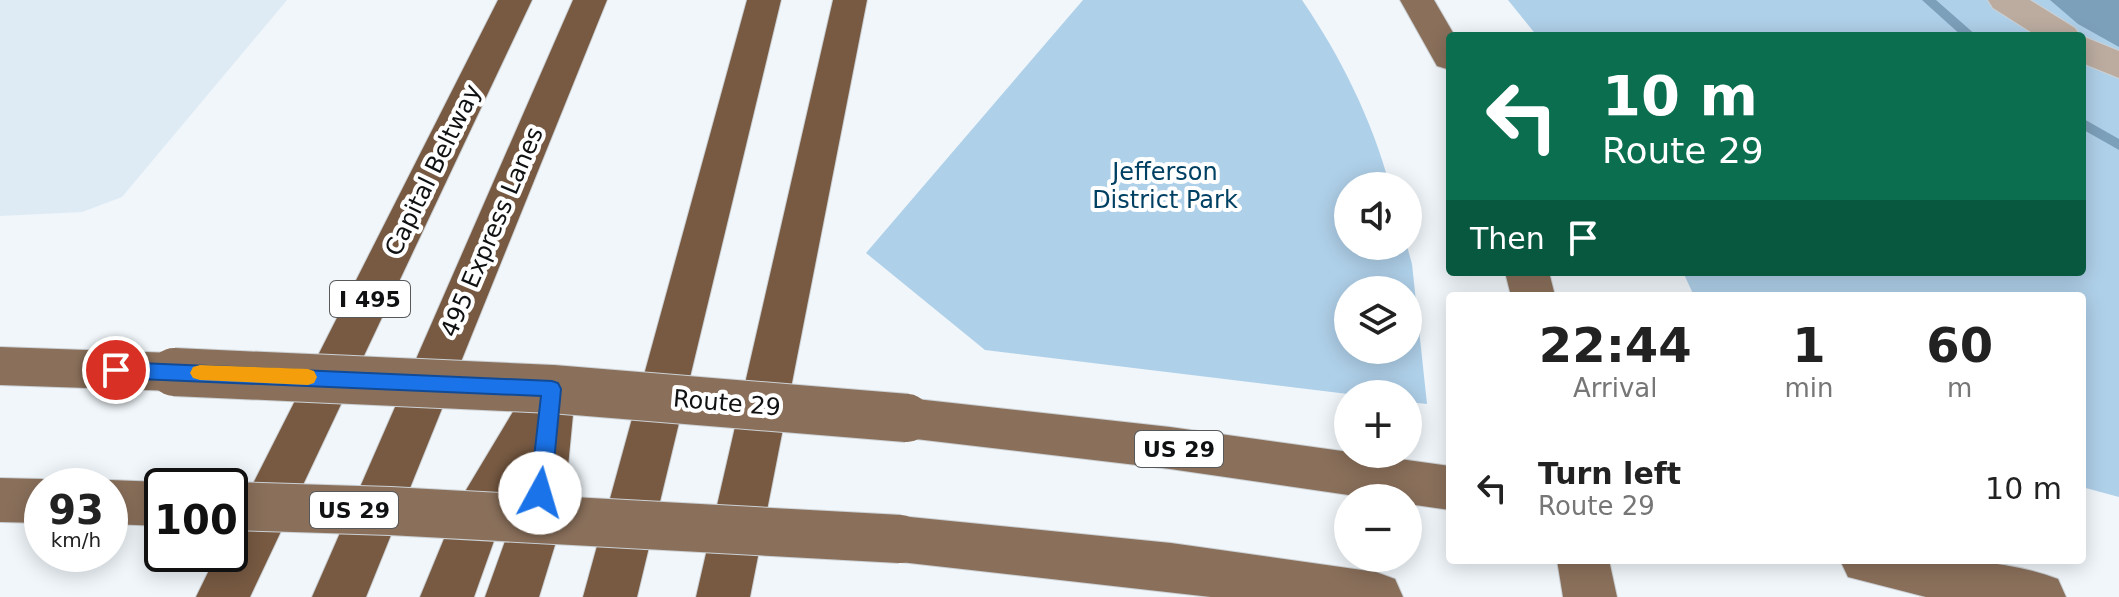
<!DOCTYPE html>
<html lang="en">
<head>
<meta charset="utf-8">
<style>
	body { margin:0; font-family:"DejaVu Sans",sans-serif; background:#f2f2f2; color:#222; height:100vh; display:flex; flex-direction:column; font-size:30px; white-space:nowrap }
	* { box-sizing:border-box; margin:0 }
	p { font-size:26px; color:#767676 }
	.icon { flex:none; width:44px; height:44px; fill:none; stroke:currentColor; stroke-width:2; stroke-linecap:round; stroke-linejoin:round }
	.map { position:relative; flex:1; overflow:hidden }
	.sheet { position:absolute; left:1446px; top:292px; width:640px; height:272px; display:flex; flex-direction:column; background:#fff; border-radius:8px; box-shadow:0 4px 20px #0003 }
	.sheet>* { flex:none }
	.top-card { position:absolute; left:1446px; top:32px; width:640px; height:244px; border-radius:8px; box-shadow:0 4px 20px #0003; background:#0b6e4f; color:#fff; overflow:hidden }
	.controls { position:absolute; left:1334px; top:172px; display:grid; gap:16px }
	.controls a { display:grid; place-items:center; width:88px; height:88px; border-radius:50%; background:#fff; box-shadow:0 4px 20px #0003; font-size:40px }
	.speed { position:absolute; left:24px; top:468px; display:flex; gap:16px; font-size:40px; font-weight:700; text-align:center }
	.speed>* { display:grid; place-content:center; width:104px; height:104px; border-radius:50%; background:#fff; box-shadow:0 4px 20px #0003; line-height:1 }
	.speed small { font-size:20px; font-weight:400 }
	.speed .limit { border:4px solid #111; border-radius:12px; background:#fff; color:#111 }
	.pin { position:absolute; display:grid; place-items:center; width:68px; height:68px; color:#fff; margin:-34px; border:4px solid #fff; border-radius:50%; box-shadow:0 2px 8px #0007 }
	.me { position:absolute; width:88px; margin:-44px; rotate:6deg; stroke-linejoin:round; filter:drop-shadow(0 0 6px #0008) }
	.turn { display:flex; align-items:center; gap:28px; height:168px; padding:0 24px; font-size:36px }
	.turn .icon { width:104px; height:104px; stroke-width:2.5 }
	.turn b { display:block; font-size:56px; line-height:68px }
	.then { display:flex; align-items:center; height:76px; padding:0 24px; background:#0003; gap:16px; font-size:30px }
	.eta { display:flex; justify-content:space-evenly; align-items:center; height:136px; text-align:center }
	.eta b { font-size:48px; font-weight:700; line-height:56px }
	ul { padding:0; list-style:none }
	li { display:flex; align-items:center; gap:24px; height:120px; padding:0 24px }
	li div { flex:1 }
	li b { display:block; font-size:30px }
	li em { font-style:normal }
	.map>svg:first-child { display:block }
	.built { fill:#deebf4 }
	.green { fill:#afd0e9; fill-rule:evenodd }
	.water { fill:#7da0ba }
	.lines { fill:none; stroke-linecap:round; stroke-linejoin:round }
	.stream { fill:#7da0ba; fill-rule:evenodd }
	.minor-casing { stroke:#ccd1d5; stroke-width:2 }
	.major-casing { stroke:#ccd1d5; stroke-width:2 }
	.highway-casing { stroke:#ccd1d5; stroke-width:2 }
	.minor { fill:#bcaca0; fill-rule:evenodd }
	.major { fill:#8a705b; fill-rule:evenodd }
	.highway { fill:#785a42; fill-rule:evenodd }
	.major-bridge-casing { stroke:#ccd1d5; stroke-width:50; stroke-linecap:butt }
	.major-bridge { stroke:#8a705b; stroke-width:48 }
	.route { fill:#1a73e8; stroke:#114b97; stroke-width:2 }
	.slow { fill:#f59e0b }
	.labels { text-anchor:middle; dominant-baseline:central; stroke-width:8; stroke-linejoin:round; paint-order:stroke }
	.shield { fill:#fff; stroke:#57585a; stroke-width:2 }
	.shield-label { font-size:22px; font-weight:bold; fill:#0f1113 }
	.street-label { font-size:24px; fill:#0f1113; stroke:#fff }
	.park-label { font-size:24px; fill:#004063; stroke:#fff }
</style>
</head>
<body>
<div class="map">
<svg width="2119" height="597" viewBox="0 0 2119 597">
	<rect width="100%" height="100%" fill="#f0f6fa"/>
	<!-- built -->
	<path class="built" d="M0 0H287L122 197 82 212 0 216Z"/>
	<!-- green -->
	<path class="green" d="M1083 0H1302C1341 57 1372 120 1390 186H1348V246H1407L1412 264 1427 404 1408 402V394H1348L985 350 866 253ZM1348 290H1408V350H1348Z
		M1508 0H2119V497L2082 487V296H1694L1683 272H2082V36H1537Z"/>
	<!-- water -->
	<path class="water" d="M2050 0H2119V47L2078 24Z"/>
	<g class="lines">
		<!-- stream -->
		<path class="stream" d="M1922 0H1936L1977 36H1962Z
			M2082 118 2119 139V150L2082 129Z"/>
		<defs>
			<path id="minor" d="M1988 0H2030L2075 28 2080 36H2037L1993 8Z
				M2082 36 2119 51V78L2082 63Z"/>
			<path id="major" d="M1400 0H1434L1455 36H1450V70L1437 66Z
				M1505 272H1549L1555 296H1511Z
				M0 347 174 353 190 359 197 372 190 385 174 391 0 385Z
				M907 398 1170 427 1450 466V510L1408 504V498H1369L1170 469 907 438 890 432 883 418 890 404Z
				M0 478 42 479 60 485 42 486V523L0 522Z
				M110 480 162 482 174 486H162V526L110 524V486H93Z
				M900 516 1171 543 1376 572 1395 579 1403 597H1211L900 562 882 555 874 539 882 523Z
				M1557 560H1609L1617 597H1563Z
				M1840 560C1913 560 1989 553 2058 579L2066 597H1926L1848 577Z"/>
			<path id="highway" d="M498 0H532L250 597H196L217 554H230V529Z
				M573 0H607L366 597H312Z
				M747 0H781L637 597H583Z
				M833 0H867L750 597H696Z
				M552 370 569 375 575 389 571 398 574 404 563 519 539 597H485L513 519 515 498 500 524 474 597H420L460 500 535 375Z"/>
		</defs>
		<!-- minor casing -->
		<use href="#minor" class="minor-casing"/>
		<!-- major casing -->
		<use href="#major" class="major-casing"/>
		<!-- highway casing -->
		<use href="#highway" class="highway-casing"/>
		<!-- minor -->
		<use href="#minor" class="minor"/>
		<!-- major -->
		<use href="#major" class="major"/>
		<!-- highway -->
		<use href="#highway" class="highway"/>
		<defs>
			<path id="major-bridge" d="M174 372 552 389 907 418
				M230 506 390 511 900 539"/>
		</defs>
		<!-- major-bridge casing -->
		<use href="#major-bridge" class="major-bridge-casing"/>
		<!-- major-bridge -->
		<use href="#major-bridge" class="major-bridge"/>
	</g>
	<!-- route -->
	<path class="route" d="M116 362 552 381 558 383 561 389 551 493 548 499 540 502 533 499 530 493 541 396 116 378 109 375 107 370 109 364Z"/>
	<!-- slow -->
	<path class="slow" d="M200 365 308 369 314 371 317 377 314 383 308 385 200 380 193 378 190 373 193 367Z"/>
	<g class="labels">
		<!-- shield labels -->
		<g class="shield">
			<rect x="330" y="281" width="80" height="36" rx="6"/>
			<rect x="1135" y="431" width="88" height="36" rx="6"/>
			<rect x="310" y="492" width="88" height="36" rx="6"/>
		</g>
		<g class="shield-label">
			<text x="370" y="299">I 495</text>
			<text x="1179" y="449">US 29</text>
			<text x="354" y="510">US 29</text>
		</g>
		<!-- street labels -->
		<g class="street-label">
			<text transform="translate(433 170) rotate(-64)">Capital Beltway</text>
			<text transform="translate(492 232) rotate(-67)">495 Express Lanes</text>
			<text transform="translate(727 403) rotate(5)">Route 29</text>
		</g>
		<!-- park labels -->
		<g class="park-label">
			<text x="1165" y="172">Jefferson<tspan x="1165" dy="28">District Park</tspan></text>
		</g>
	</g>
</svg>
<div class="controls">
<a><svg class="icon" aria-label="sound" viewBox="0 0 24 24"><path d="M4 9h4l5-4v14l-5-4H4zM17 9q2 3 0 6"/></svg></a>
<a><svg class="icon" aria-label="layers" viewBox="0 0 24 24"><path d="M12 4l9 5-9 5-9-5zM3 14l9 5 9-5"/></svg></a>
<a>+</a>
<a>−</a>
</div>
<div class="speed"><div>93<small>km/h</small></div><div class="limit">100</div></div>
<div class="pin" style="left:116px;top:370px;background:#d93025"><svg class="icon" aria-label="arrive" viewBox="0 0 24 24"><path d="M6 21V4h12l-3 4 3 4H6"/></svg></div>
<svg class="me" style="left:540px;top:493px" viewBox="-20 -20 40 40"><circle r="19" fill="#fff"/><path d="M0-13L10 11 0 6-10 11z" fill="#1a73e8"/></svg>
<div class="top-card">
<div class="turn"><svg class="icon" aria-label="left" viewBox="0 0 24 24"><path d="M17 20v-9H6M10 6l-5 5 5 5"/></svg><div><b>10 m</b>Route 29</div></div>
<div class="then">Then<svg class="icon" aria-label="arrive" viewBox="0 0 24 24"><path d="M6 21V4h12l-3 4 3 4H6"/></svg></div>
</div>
<section class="sheet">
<div class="eta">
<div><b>22:44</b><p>Arrival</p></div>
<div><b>1</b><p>min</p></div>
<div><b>60</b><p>m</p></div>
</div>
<ul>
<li><svg class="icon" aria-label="left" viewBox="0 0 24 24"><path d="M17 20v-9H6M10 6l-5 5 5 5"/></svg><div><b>Turn left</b><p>Route 29</p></div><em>10 m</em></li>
</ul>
</section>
</div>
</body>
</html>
